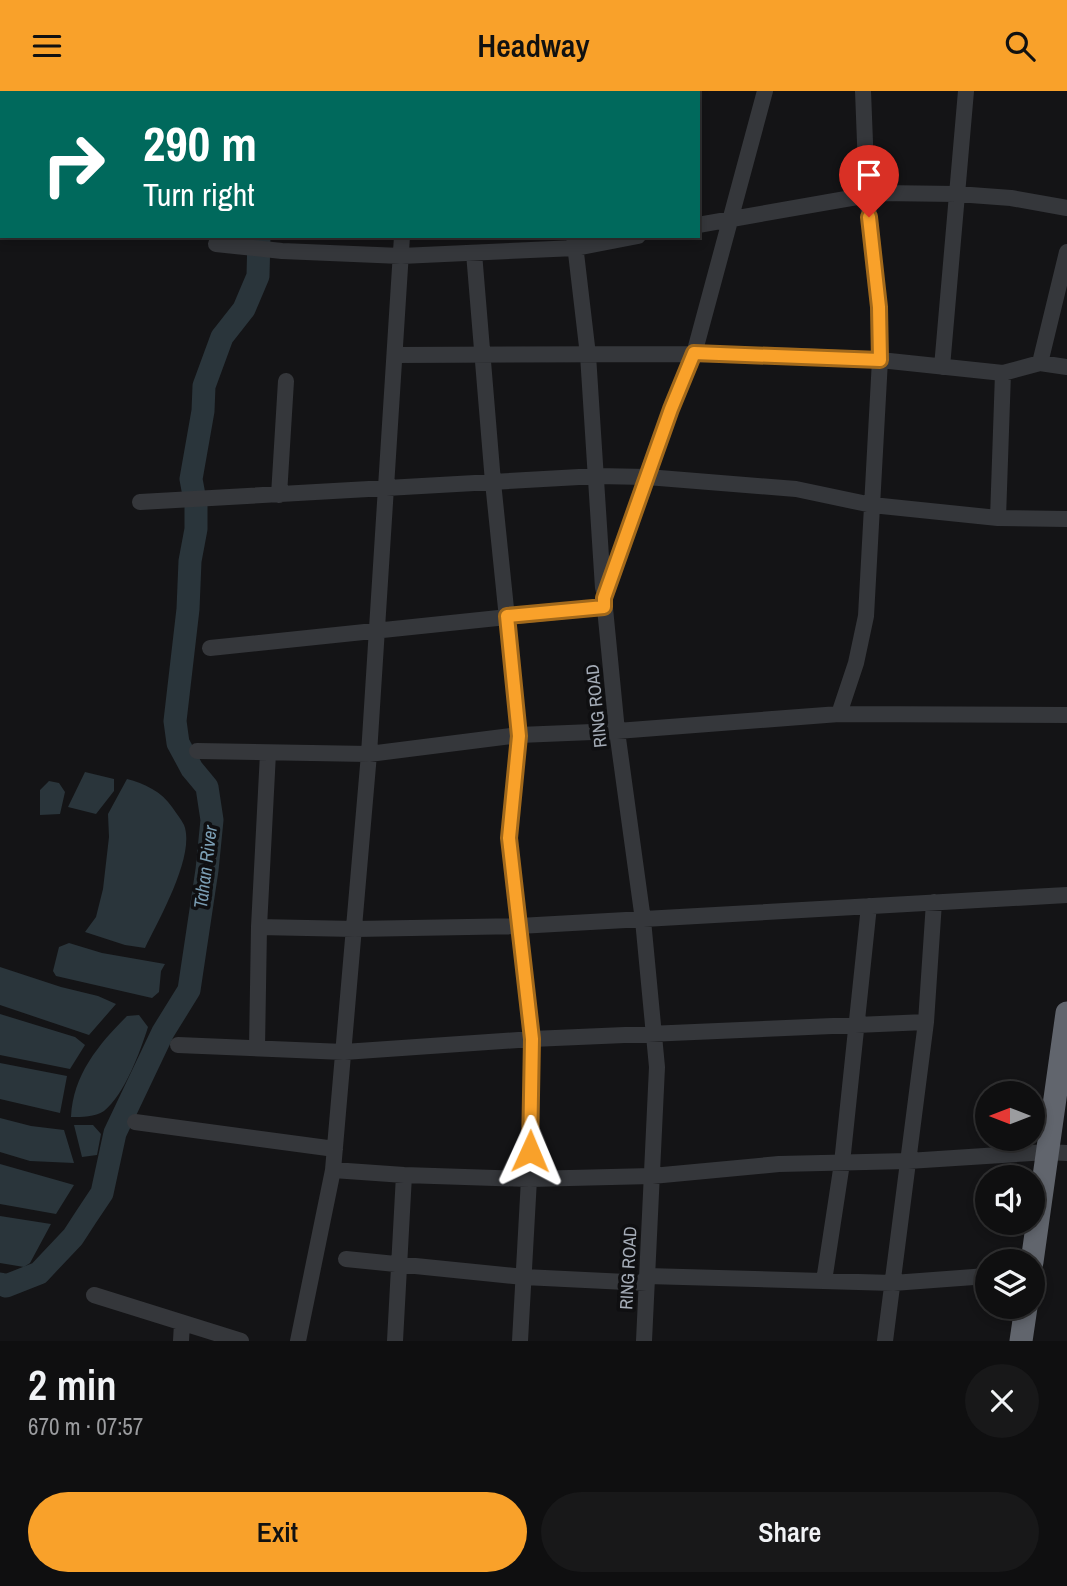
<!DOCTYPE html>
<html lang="en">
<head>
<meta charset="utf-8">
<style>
	body { margin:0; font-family:"Archivo Narrow",sans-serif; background:#181819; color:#f1f3f6; height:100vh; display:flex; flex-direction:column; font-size:26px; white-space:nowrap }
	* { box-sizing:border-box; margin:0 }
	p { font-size:23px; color:#9b9c9f }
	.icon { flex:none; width:38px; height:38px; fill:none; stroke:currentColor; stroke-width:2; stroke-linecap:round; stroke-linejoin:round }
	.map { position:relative; height:1250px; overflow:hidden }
	.details { display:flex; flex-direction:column; background:#0f0f10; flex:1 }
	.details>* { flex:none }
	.banner { position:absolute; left:0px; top:0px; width:700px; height:147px; box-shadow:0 4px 10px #0003,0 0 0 2px #2f2f30; background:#00695c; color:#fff; overflow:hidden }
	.needle { width:46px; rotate:270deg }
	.controls { position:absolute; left:975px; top:990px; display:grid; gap:14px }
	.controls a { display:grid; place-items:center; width:70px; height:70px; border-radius:50%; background:#0f0f10; box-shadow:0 4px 10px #0003,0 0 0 2px #2f2f30; font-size:35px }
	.pin { position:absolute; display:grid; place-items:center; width:60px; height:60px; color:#fff; margin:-72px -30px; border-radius:50% 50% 50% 0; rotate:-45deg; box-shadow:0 0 7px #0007 }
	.pin .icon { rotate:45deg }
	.me { position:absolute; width:77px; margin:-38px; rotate:1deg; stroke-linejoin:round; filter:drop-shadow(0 0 5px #0008) }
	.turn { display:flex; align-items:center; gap:24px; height:147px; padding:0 28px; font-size:32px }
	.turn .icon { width:91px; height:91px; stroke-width:2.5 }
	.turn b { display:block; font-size:49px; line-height:60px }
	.round { display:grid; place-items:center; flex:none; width:74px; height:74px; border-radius:37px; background:#181819 }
	.summary { display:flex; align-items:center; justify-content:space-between; height:119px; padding:0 28px }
	h1 { font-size:42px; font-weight:600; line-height:52px }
	.primary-button { display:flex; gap:14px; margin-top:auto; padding:14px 28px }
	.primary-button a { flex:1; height:80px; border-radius:42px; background:#f9a12a; color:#111; font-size:28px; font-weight:600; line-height:80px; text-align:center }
	.primary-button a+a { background:#181819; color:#f1f3f6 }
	header { display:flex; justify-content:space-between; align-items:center; height:91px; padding:0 28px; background:#f9a12a; color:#111; font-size:32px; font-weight:600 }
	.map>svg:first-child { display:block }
	.water { fill:#2a353b }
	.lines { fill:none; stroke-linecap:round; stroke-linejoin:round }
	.river { stroke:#2a353b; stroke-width:23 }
	.minor { stroke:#35373b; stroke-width:16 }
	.highway { stroke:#61656d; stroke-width:23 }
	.route-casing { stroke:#a2691b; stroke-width:18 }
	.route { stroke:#f9a12a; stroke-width:12 }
	.labels { text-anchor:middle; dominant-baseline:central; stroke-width:7; stroke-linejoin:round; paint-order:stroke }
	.street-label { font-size:18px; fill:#a5acb7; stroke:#0f0f11 }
	.water-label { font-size:19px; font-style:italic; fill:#7b9eb4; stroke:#0f0f11 }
</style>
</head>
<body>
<header><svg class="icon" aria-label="menu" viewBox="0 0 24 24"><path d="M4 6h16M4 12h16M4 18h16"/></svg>Headway<svg class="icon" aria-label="search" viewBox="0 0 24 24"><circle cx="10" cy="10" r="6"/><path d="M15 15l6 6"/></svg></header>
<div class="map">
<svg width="1067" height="1250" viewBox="0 0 1067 1250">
	<rect width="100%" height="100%" fill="#141416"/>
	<!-- water -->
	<path class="water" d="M85 681 114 688V700L96 723 68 716Z
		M127 688C144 692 162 701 172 716 176 722 181 728 184 734 196 764 158 830 145 857L125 854 85 841 96 826 103 798 109 746 108 723Z
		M49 690 59 692 65 701 60 723 40 724V699Z
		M69 852 102 862 165 873 161 880 159 901 152 907 56 885 53 880 59 856Z
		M0 876 61 896 98 905 116 913 89 944 0 914Z
		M0 923 75 946 85 954 70 978 0 964Z
		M139 924 148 936C140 961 125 1003 104 1020 95 1026 82 1026 71 1026 73 984 98 954 127 925Z
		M0 972 67 985 60 1022 0 1008Z
		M0 1027 31 1035 64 1039 74 1072 30 1070 0 1061Z
		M74 1034H93L101 1043 97 1064 82 1066Z
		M0 1073 74 1094 56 1123 0 1113Z
		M0 1125 51 1133 30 1172 24 1176 0 1172Z"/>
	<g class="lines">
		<!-- river -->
		<path class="river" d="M290 2V0
			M0 1193 6 1195 39 1182 73 1146 86 1126 102 1102 115 1042 163 941 189 899 207 779 212 729 207 696 192 678 178 652 175 630 188 518 190 470 196 438V415L191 388 203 320 204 295 222 246 244 218 258 185 259 145"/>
		<!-- minor -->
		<path class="minor" d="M550 0 551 2
			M411 2V0
			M669 2V0
			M698 134 880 102 957 103 1011 107 1067 117
			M574 145 588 264 603 497
			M216 153 282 160 401 165 576 157 638 145
			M474 162 493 391 519 644 509 747 532 948 529 1088 520 1250
			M395 264 694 263 800 265 880 269 1003 282 1040 272 1067 276
			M1040 272 1067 161
			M942 276 966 0
			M279 404 286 290
			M140 411 597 385 647 386 796 398 872 414 998 427 1067 428
			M998 427 1003 282
			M210 557 604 516
			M839 623 856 572 866 525 880 269 879 216 867 103 863 0
			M197 660 369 663 519 644 617 640 839 623 1067 624
			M259 836 355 838 519 835 1067 804
			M178 954 344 961 532 948 926 931
			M257 957 259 836 268 662
			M135 1031 335 1058
			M333 1079 404 1084 529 1088 652 1085 779 1073 908 1070 1047 1061 1067 1062
			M346 1168 524 1186 647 1192
			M647 1185 893 1192 987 1185
			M824 1190 842 1072 869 815
			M94 1204 241 1250
			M181 1250 182 1232
			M298 1250 333 1079 369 663 402 145
			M395 1250 404 1084
			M644 1250 657 976 643 829 617 640 604 507 671 318 694 263 765 0
			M885 1250 926 931 934 811"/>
		<!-- highway -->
		<path class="highway" d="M1032 1171 1067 922
			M1021 1250 1026 1216"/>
	</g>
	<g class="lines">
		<defs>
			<path id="route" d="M530 1060 532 948 509 747 519 645 507 525 604 516V507L671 318 694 262 880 269 879 216 869 126"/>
		</defs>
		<!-- route casing -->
		<use href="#route" class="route-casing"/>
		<!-- route -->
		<use href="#route" class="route"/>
	</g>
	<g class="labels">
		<!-- street labels -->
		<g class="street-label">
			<text transform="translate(596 615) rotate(-96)">RING ROAD</text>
			<text transform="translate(628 1177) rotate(-87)">RING ROAD</text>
		</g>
		<!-- water labels -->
		<g class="water-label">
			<text transform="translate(205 776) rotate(-83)">Tahan River</text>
		</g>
	</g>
</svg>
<div class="controls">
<a><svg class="needle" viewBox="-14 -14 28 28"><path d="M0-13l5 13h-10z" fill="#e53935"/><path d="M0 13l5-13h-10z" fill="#9b9c9f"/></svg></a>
<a><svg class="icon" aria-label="sound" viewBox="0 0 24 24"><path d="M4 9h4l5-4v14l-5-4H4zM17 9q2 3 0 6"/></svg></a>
<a><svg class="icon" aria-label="layers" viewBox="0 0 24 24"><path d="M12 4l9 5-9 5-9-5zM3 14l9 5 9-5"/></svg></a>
</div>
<div class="pin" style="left:869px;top:126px;background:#d93025"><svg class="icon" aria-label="arrive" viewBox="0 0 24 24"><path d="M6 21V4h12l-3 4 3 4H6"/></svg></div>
<svg class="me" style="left:530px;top:1060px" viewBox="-20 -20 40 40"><path d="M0-17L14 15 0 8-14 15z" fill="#f9a12a" stroke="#fff" stroke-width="4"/></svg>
<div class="banner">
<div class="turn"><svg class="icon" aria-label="right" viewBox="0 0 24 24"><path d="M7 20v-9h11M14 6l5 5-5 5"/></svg><div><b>290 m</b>Turn right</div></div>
</div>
</div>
<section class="details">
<div class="summary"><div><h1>2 min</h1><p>670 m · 07:57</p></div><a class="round"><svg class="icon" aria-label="close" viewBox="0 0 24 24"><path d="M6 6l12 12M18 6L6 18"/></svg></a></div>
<div class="primary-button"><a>Exit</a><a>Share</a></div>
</section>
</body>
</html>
